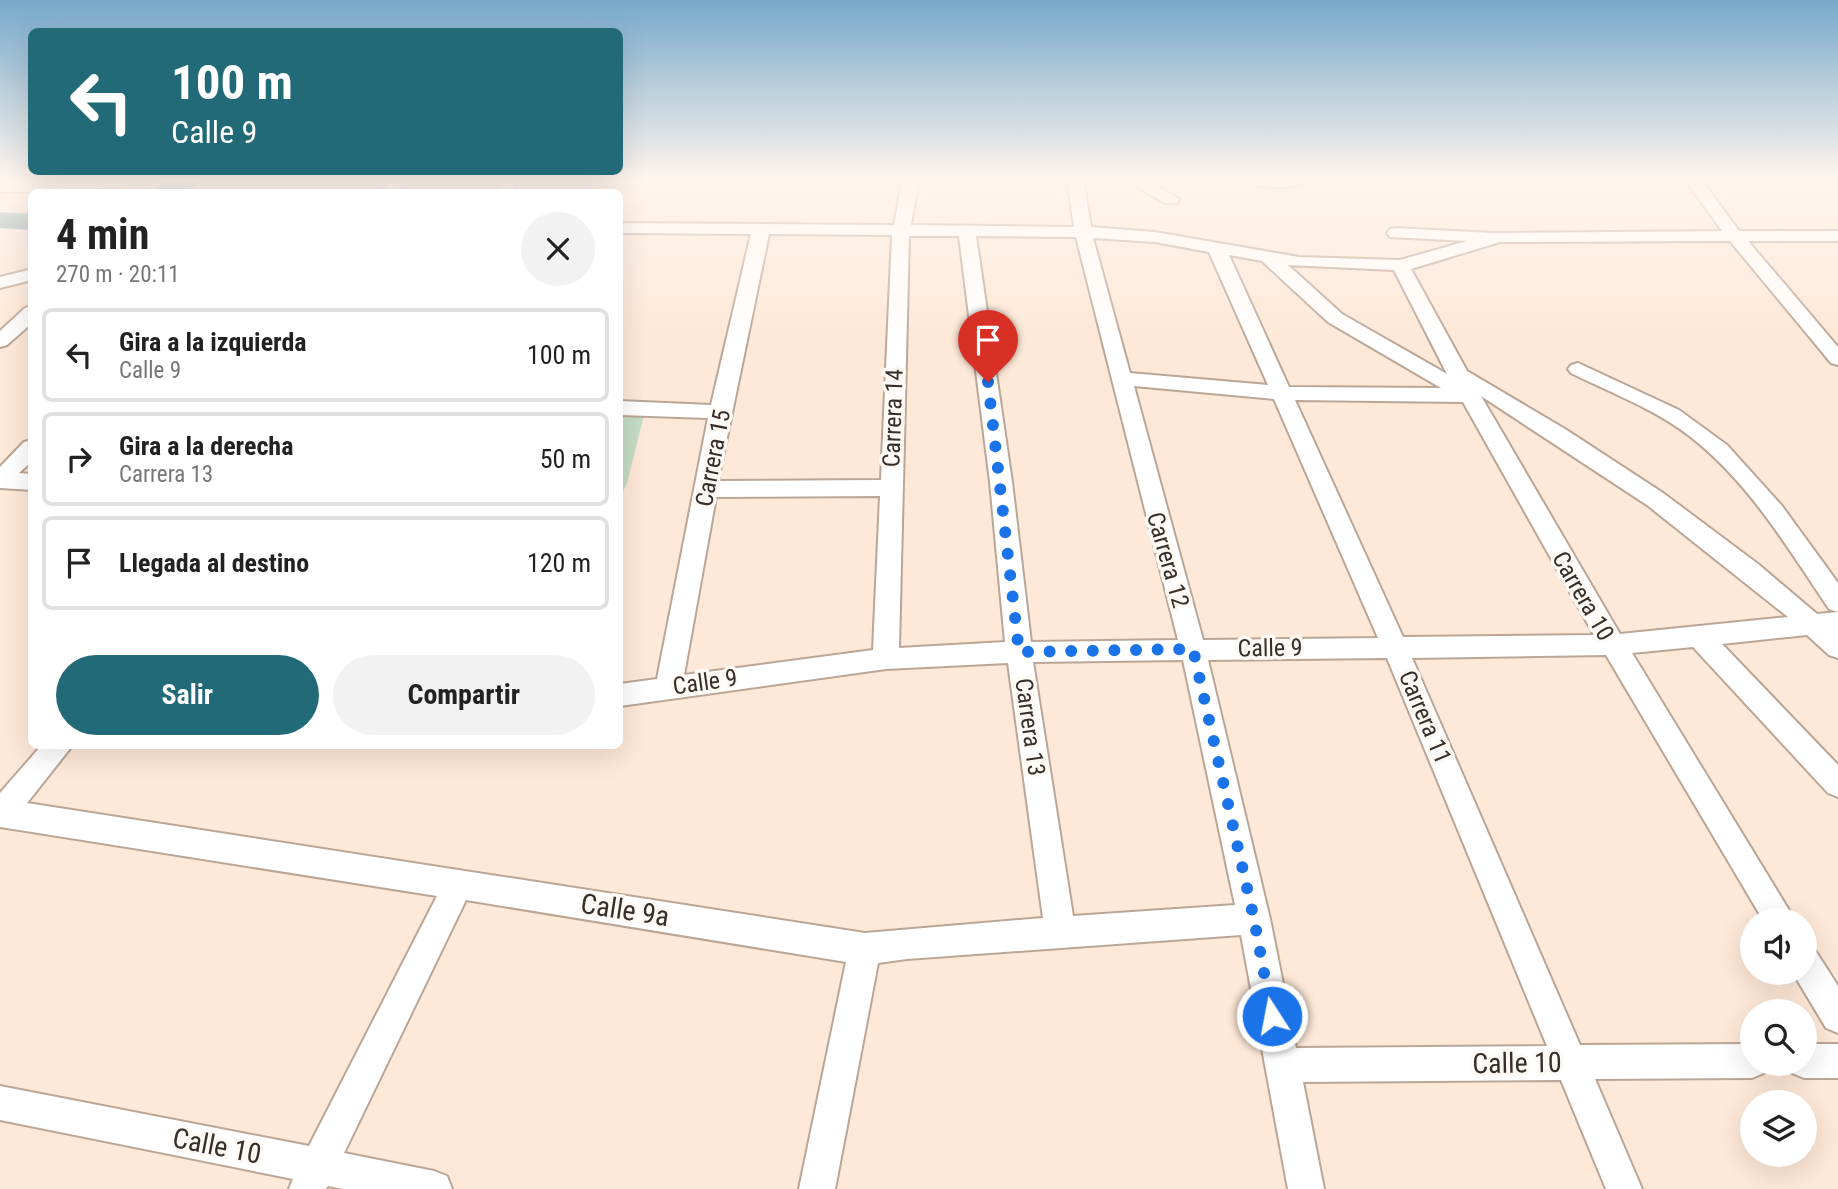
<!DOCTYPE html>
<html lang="es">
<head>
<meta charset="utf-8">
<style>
	body { margin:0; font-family:"Roboto Condensed",sans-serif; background:#f2f2f2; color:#222; height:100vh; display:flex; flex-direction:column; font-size:26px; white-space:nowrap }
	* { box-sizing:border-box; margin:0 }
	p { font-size:23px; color:#767676 }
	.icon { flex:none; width:38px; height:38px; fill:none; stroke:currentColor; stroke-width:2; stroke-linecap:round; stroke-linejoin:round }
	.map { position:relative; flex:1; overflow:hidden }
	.panel { position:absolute; left:28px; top:189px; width:595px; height:560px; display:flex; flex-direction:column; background:#fff; border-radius:10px; box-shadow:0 7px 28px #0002 }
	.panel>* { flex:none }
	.top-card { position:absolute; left:28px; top:28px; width:595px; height:147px; border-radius:10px; box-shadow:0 7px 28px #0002; background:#226a77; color:#fff; overflow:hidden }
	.fabs { position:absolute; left:1740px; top:908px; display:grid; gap:14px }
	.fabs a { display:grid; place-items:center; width:77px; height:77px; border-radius:50%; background:#fff; box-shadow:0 7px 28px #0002; font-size:35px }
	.pin { position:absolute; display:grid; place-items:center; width:60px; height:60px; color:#fff; margin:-72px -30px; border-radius:50% 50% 50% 0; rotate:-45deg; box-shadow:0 0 7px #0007 }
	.pin .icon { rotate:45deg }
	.me { position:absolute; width:77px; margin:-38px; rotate:349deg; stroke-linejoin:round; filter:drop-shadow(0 0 5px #0008) }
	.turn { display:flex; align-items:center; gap:24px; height:147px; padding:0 28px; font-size:32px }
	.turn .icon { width:91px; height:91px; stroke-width:2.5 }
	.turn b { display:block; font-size:49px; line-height:60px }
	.round { display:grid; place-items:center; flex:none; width:74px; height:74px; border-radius:37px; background:#f2f2f2 }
	.overview { display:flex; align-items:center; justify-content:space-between; height:119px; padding:0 28px }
	h1 { font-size:42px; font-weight:700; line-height:52px }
	.action { display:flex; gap:14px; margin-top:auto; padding:14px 28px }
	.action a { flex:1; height:80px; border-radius:42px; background:#226a77; color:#fff; font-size:28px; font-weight:700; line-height:80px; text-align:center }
	.action a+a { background:#f2f2f2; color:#222 }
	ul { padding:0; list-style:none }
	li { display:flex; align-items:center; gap:21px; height:94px; margin:0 14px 10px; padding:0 14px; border:4px solid #e0e0e0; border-radius:10px }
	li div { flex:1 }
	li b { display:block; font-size:26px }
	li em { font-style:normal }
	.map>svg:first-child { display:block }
	.green { fill:#c5dcc5 }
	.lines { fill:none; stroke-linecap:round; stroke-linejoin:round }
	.river { fill:#6b98a3; fill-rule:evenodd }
	.minor-casing { stroke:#bba696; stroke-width:4 }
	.minor { fill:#fff; fill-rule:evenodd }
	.route { stroke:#1a73e8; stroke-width:12; stroke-dasharray:0 21.6 }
	.labels { text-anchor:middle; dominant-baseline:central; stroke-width:7; stroke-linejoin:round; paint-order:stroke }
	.street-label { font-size:24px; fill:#362e28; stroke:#fdf9f5 }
	.near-street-label { font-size:28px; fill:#362e28; stroke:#fdf9f5 }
</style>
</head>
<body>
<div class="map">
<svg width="1838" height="1189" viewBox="0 0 1838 1189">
	<rect width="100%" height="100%" fill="#fee8d7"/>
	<!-- green -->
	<path class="green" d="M620 415H644L627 483 620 498Z"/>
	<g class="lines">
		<!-- river -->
		<path class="river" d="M172 178H206L186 192H154L157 186Z
			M0 212 32 214V230L0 228Z"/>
		<defs>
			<path id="minor" d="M137 178C119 194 27 191 0 192V182Z
				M392 178H409L397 192H381Z
				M505 178H521L512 192H496Z
				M903 178H919L911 225 1074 227 1067 178H1083L1091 227 1155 232 1299 257 1400 260 1467 241 1390 237 1387 233 1390 229 1396 228 1492 233 1722 231 1684 178H1700L1739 231H1838V241H1748L1838 347V365L1831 363 1730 241 1500 242 1411 269 1467 371 1565 429 1663 493 1758 564 1817 614 1838 612V658L1829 655 1807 635 1722 644 1838 765V797L1828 793 1693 647 1632 653 1795 920H1763L1606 655 1412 658 1580 1045 1752 1044V1064H1768L1764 1073 1752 1078 1595 1079 1642 1189H1606L1561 1080 1303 1082 1324 1189H1288L1241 935 907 959 878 963 835 1189H799L846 962 466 900 344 1153 434 1171 447 1176 452 1189H343L328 1186 326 1189H289L293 1179 0 1120V1086L309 1146 437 896 0 827V793L41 746H72L27 803 865 933 1043 918 1008 663 886 669 620 706V684L657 679 708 418 620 415V401L711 405 751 234 620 233V223L894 225ZM769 234 892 235 881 480 718 481ZM909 236H959L990 482 1005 642 899 648ZM976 236 1076 237 1178 640 1031 642 1012 482ZM1093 238 1155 242 1209 252 1268 385 1130 373ZM1229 255 1262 261 1328 322 1441 388 1289 387ZM1288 265 1394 270 1447 374 1342 314ZM1134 386 1274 399 1378 638 1203 640ZM1481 396 1647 505 1788 617 1620 634ZM1295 400 1463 402 1594 635 1403 637ZM880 496 873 650 684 675 716 497ZM1387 658 1547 1046 1296 1048 1270 919 1208 660ZM1183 660 1235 905 1073 916 1033 662Z
				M1122 178H1143L1179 199 1177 203H1165Z
				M1242 178H1314C1301 190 1255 190 1242 178Z
				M32 269V280L0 288V277Z
				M32 306V323L7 345 0 347V331L25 308Z
				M1578 363 1679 410 1727 445 1782 506 1838 583V612L1829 609C1786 545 1744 474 1680 429 1647 406 1607 391 1571 373L1568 369 1571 365Z
				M32 440V461L19 473 32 474V490L0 488V467L24 442Z
				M1804 945 1815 950 1838 986V1033L1826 1028 1793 973H1804Z
				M1804 1044H1838V1078H1804L1792 1073 1788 1064H1804Z"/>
		</defs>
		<!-- minor casing -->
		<use href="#minor" class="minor-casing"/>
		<!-- minor -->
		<use href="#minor" class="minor"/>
	</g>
	<!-- sky -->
	<linearGradient id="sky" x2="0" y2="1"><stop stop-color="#76a9cc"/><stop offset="0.52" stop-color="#fff5ed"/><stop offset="1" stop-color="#fff5ed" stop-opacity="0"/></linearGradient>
	<rect width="1838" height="345" fill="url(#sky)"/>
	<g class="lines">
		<!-- route -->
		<path class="route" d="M988 382 1019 652 1193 649 1254 919 1272 1016"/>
	</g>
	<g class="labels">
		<!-- street labels -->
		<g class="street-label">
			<text transform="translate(893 418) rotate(-88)">Carrera 14</text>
			<text transform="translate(713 458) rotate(-79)">Carrera 15</text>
			<text transform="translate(1168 560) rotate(74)">Carrera 12</text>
			<text transform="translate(1583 596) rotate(60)">Carrera 10</text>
			<text transform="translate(1270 648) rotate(-1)">Calle 9</text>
			<text transform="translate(705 682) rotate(-8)">Calle 9</text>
			<text transform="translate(1425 717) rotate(67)">Carrera 11</text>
			<text transform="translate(1030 727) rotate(82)">Carrera 13</text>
		</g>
		<!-- near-street labels -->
		<g class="near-street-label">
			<text transform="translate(625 910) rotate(9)">Calle 9a</text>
			<text transform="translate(1517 1063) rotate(-1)">Calle 10</text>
			<text transform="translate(217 1146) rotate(11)">Calle 10</text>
		</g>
	</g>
</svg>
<div class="fabs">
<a><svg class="icon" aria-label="sound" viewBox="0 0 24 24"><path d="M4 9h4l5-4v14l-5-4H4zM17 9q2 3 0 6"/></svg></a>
<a><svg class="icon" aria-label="search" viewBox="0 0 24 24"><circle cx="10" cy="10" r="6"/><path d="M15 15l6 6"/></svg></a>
<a><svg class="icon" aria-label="layers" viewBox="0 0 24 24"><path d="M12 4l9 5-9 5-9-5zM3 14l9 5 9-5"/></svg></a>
</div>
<div class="pin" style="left:988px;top:382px;background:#d93025"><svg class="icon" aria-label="arrive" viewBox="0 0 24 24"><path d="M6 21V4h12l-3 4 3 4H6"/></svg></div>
<svg class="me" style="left:1272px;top:1016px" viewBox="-20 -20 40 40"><circle r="17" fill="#1a73e8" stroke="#fff" stroke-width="3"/><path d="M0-11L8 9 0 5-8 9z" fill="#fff"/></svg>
<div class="top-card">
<div class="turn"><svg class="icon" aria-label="left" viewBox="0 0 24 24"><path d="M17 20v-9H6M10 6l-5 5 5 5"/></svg><div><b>100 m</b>Calle 9</div></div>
</div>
<section class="panel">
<div class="overview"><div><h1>4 min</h1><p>270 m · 20:11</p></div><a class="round"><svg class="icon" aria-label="close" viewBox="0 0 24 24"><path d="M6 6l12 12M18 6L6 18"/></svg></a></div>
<ul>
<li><svg class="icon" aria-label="left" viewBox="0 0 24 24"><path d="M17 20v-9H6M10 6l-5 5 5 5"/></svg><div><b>Gira a la izquierda</b><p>Calle 9</p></div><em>100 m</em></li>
<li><svg class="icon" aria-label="right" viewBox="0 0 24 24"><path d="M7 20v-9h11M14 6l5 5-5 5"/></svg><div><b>Gira a la derecha</b><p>Carrera 13</p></div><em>50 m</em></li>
<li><svg class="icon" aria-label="arrive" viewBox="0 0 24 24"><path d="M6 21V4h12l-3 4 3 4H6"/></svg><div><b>Llegada al destino</b></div><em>120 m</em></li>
</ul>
<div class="action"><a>Salir</a><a>Compartir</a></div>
</section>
</div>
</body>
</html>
